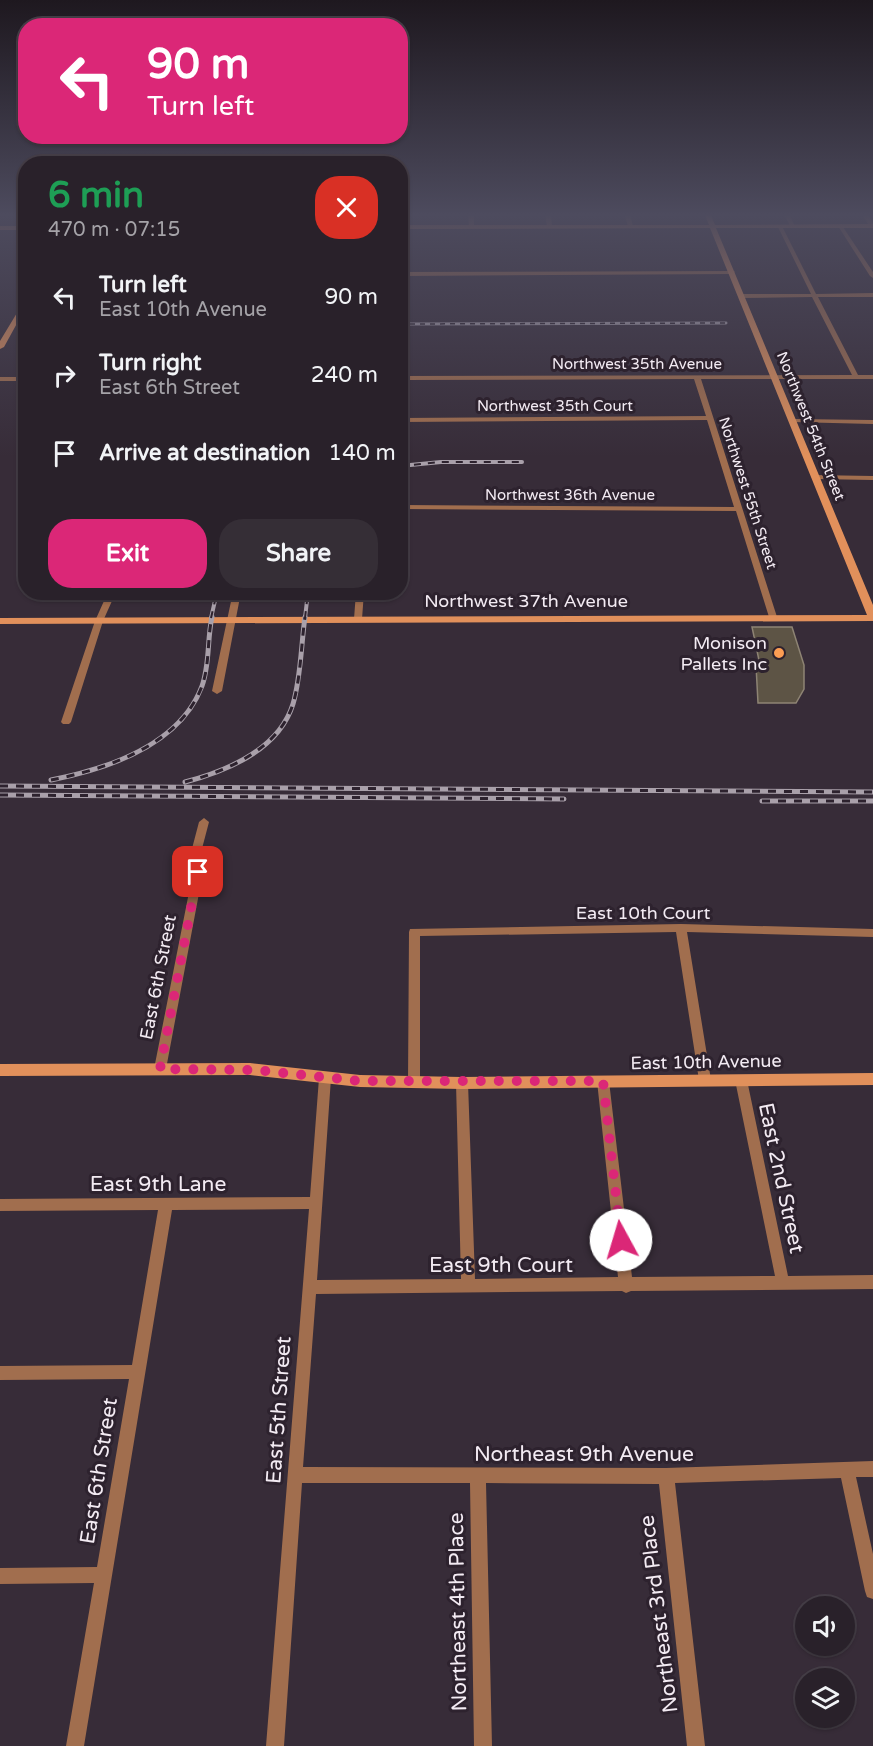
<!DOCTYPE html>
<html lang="en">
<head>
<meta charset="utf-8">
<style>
	body { margin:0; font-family:"Varela Round",sans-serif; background:#352e36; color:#f1f3f6; height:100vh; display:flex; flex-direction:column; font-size:22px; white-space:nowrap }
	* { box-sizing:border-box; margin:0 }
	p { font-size:20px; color:#a5a3a8 }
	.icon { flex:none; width:33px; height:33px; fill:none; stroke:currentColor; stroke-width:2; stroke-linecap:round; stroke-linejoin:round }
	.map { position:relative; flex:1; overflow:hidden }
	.side { position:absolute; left:18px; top:156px; width:390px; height:444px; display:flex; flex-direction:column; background:#29212a; border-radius:24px; box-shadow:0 2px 4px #0004,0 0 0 2px #453e47 }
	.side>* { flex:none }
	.hud { position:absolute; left:18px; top:18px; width:390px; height:126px; border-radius:24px; box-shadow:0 2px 4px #0004,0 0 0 2px #453e47; background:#db2777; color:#fff; overflow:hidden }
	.buttons { position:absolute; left:795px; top:1596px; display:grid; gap:12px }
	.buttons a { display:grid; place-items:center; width:60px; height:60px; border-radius:50%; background:#29212a; box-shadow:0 2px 4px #0004,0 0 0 2px #453e47; font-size:30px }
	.pin { position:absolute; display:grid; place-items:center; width:51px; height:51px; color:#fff; margin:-26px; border-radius:12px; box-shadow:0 3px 9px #0006 }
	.me { position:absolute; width:66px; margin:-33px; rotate:354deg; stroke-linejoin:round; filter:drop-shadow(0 0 4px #0008) }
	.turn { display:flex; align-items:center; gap:21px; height:126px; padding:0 30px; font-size:27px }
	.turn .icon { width:78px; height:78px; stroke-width:2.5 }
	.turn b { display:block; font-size:42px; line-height:51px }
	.round { display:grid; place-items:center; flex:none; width:63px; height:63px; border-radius:24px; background:#352e36 }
	.head { display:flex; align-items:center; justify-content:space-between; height:102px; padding:0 30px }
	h1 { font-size:36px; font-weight:700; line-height:45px; color:#1e9e55 }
	.cta { display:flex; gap:12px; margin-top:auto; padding:12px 30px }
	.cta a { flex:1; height:69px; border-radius:24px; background:#db2777; color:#fff; font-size:24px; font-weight:700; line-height:69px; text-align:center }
	.cta a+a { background:#352e36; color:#f1f3f6 }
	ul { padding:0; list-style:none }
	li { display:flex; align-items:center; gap:18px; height:78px; padding:0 30px }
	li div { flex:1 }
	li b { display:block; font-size:22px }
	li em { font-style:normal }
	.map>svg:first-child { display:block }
	.building { fill:#5d5445; stroke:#8e8474; stroke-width:1.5 }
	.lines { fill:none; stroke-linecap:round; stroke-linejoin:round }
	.street { fill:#a16e4e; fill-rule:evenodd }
	.secondary { fill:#e1905b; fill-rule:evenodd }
	.rail-far2-casing { stroke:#a9a0aa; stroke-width:3 }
	.rail-far1-casing { stroke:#a9a0aa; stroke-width:4 }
	.rail-casing { stroke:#a9a0aa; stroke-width:5 }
	.rail-far2 { stroke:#2d222e; stroke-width:1.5; stroke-dasharray:5; stroke-linecap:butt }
	.rail-far1 { stroke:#2d222e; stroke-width:2; stroke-dasharray:7; stroke-linecap:butt }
	.rail { stroke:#2d222e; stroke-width:3; stroke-dasharray:8; stroke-linecap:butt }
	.route { stroke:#db2777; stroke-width:10; stroke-dasharray:0 18 }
	.poi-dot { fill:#fc9d53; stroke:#2d222e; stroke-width:2 }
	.labels { text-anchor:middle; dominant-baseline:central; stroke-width:6; stroke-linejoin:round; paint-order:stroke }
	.far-street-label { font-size:15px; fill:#f3ebf3; stroke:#2d222e }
	.street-label { font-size:18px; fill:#f3ebf3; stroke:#2d222e }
	.poi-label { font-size:18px; fill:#f3ebf3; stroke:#2d222e; text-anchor:end }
	.near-street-label { font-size:21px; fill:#f3ebf3; stroke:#2d222e }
</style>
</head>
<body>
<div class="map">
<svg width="873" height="1746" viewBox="0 0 873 1746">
	<rect width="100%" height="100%" fill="#372c38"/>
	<!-- building -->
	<path class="building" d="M752 627H792L804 665V689L796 703H758L756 665H760Z"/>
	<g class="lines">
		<!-- street -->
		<path class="street" d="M468 213H474V228L469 227Z
			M545 213H551L552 228 547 227Z
			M624 213H630L633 227 628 226Z
			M783 213H789L795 227H791Z
			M861 213H867L873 223V227H870Z
			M841 224 873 272V278L870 276 838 226Z
			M777 225 782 226 816 294 873 293V297H818L858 375H873V379H701L777 617 776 619H770L769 617 736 511 400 509V505L734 507 707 420 400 422V418L706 416 694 379 400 380V376L852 375 812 297 741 298 738 296 741 294H811Z
			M734 271 735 272 732 274 400 276V272Z
			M0 377H26V381H0Z
			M794 419 873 420V424L792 422 791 421Z
			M813 475 873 476V480L816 479H813Z
			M108 592H116L103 621 71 722 69 724H63L61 722 95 621Z
			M233 592H241L222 691 217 694 212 691Z
			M356 592H364L362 619 358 622 354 619Z
			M204 818 209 822 199 860 203 872 166 1069 164 1073 160 1074 156 1073 154 1069 193 872 189 860 199 822Z
			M681 924 873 929V937L687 932 711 1080 709 1084 705 1085 701 1084 699 1080 676 932 420 936V1082L418 1086 414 1087 410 1086 408 1082 409 932 410 929Z
			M325 1073 329 1074 331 1078 317 1280 461 1279 456 1083 458 1079 462 1078 466 1079 468 1083 475 1279 618 1277 597 1081 599 1077 603 1076 607 1077 609 1081 632 1277 775 1276 735 1080 737 1076 741 1075 745 1076 747 1080 788 1276 873 1275V1289L631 1291 626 1293 622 1291 316 1294 303 1467 666 1468 873 1461V1477H856L873 1554V1599L867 1597 865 1591 841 1478 675 1483 705 1746H687L659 1484 486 1483 492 1746H474L470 1483H302L284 1746H266L309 1209 172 1210 84 1746H66L94 1583 0 1584V1568L97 1567 129 1379 0 1380V1366L132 1365 158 1210 0 1211V1199L310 1197 319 1078 321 1074Z"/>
		<!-- secondary -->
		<path class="secondary" d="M704 213H710L715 225 873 224V228H716L873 605V621L0 624V618L867 615 710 228 400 229V225H709Z
			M0 226H26V230H0Z
			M26 298V307L4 347 0 349V341Z
			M250 1063 360 1075 462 1077 873 1073V1085L462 1089 360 1087 250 1075 0 1076V1064Z"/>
		<defs>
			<path id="rail-far2" d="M400 324 726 323"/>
			<path id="rail-far1" d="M400 466 441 462H522
				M211 618 217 592
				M305 618 308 592"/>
			<path id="rail" d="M51 780C107 769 180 745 202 686 210 664 207 639 212 617
				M185 782C227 771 279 749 293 704 301 677 301 645 305 617
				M0 786 873 792
				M0 795 564 799
				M762 801H873"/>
		</defs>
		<!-- rail-far2 casing -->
		<use href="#rail-far2" class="rail-far2-casing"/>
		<!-- rail-far1 casing -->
		<use href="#rail-far1" class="rail-far1-casing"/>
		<!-- rail casing -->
		<use href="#rail" class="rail-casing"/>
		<!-- rail-far2 -->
		<use href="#rail-far2" class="rail-far2"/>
		<!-- rail-far1 -->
		<use href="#rail-far1" class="rail-far1"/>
		<!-- rail -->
		<use href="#rail" class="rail"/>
	</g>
	<!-- sky -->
	<linearGradient id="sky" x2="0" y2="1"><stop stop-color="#1e181f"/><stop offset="0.47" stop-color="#4d4b5e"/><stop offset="1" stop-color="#4d4b5e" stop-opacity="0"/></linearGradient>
	<rect width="873" height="457" fill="url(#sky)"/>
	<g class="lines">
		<!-- route -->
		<path class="route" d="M198 872 160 1069 255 1070 360 1081H603L621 1240"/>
	</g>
	<!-- markers -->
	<circle class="poi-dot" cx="779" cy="653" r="6"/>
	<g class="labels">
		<!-- far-street labels -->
		<g class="far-street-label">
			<text x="637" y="364">Northwest 35th Avenue</text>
			<text x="555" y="406">Northwest 35th Court</text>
			<text transform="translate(811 426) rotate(68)">Northwest 54th Street</text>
			<text transform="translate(748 493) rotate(72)">Northwest 55th Street</text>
			<text x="570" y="495">Northwest 36th Avenue</text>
		</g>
		<!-- street labels -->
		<g class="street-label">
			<text x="526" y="601">Northwest 37th Avenue</text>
			<text x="643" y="913">East 10th Court</text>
			<text transform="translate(158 977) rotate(-79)">East 6th Street</text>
			<text transform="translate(706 1062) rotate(-1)">East 10th Avenue</text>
		</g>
		<!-- poi labels -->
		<g class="poi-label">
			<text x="767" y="643">Monison<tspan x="767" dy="21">Pallets Inc</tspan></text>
		</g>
		<!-- near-street labels -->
		<g class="near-street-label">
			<text transform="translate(781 1178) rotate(78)">East 2nd Street</text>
			<text x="158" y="1184">East 9th Lane</text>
			<text x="501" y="1265">East 9th Court</text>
			<text transform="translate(279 1410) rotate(-86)">East 5th Street</text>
			<text x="584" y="1454">Northeast 9th Avenue</text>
			<text transform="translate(99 1471) rotate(-81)">East 6th Street</text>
			<text transform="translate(458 1612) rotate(-91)">Northeast 4th Place</text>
			<text transform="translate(659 1614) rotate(-97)">Northeast 3rd Place</text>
		</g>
	</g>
</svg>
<div class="buttons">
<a><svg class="icon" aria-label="sound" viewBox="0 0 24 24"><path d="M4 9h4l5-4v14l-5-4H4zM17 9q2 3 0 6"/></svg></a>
<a><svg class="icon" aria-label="layers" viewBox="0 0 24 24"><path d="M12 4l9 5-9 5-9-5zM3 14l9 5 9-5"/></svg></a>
</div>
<div class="pin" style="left:198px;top:872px;background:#d93025"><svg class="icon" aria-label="arrive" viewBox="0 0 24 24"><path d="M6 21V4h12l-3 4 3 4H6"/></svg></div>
<svg class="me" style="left:621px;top:1240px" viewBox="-20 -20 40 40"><circle r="19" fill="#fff"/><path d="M0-13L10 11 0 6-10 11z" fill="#db2777"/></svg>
<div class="hud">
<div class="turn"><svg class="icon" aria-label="left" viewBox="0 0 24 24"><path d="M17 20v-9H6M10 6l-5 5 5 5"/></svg><div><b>90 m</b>Turn left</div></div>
</div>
<section class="side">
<div class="head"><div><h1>6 min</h1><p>470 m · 07:15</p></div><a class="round" style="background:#d93025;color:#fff"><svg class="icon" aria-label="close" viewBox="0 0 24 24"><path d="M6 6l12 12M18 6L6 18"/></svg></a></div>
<ul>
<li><svg class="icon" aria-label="left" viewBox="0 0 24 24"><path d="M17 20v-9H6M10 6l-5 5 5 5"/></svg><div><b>Turn left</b><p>East 10th Avenue</p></div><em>90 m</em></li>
<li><svg class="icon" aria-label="right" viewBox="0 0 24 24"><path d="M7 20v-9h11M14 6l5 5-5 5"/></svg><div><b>Turn right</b><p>East 6th Street</p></div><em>240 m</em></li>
<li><svg class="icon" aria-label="arrive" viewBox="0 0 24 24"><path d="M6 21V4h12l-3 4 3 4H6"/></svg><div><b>Arrive at destination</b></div><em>140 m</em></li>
</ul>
<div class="cta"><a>Exit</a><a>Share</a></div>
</section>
</div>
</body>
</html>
